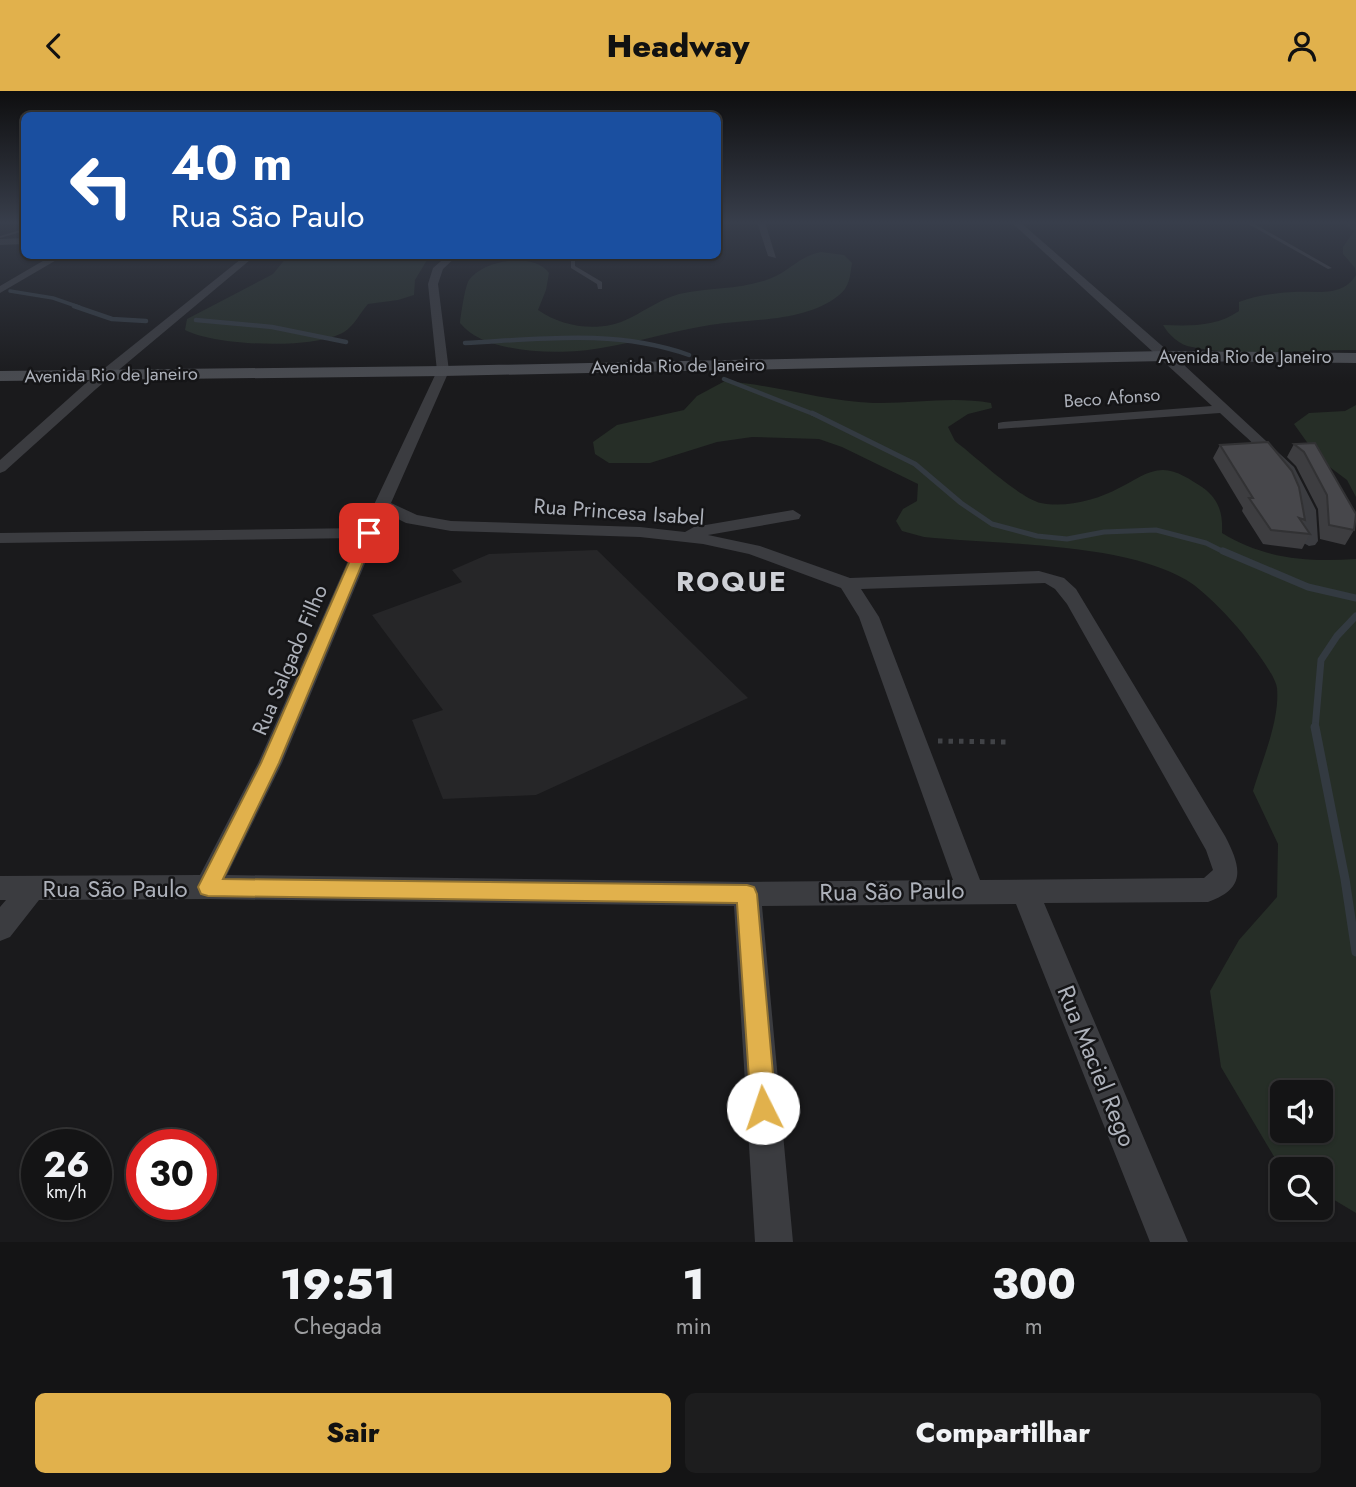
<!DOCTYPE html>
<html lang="pt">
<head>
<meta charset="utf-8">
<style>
	body { margin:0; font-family:Jost,sans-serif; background:#1d1d1e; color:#f1f3f6; height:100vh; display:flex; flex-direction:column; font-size:26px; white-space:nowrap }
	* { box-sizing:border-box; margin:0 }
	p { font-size:23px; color:#9d9ea0 }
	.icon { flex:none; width:38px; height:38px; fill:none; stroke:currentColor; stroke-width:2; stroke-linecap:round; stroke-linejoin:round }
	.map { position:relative; height:1151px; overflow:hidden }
	.sheet { display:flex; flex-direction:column; background:#141415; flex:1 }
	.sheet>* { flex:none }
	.guide { position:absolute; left:21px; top:21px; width:700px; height:147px; border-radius:10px; box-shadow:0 2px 5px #0004,0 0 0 2px #333334; background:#1a4fa0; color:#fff; overflow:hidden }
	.tools { position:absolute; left:1270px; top:989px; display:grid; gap:14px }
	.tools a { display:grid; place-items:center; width:63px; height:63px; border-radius:10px; background:#141415; box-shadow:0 2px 5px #0004,0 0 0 2px #333334; font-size:35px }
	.speed { position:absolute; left:21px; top:1038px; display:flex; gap:14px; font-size:35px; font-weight:700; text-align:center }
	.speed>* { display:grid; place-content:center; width:91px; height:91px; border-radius:50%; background:#141415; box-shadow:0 2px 5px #0004,0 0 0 2px #333334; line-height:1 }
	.speed small { font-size:18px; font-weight:400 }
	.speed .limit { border:10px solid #d22; background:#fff; color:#111 }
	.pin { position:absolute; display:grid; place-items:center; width:60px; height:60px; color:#fff; margin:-30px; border-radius:14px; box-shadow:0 4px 10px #0006 }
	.me { position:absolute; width:77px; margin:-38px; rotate:356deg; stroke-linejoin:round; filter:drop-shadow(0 0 5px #0008) }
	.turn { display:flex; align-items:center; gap:24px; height:147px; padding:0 35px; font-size:32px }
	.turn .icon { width:91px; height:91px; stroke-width:2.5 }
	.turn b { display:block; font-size:49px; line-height:60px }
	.eta { display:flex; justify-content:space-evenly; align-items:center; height:119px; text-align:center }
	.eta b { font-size:42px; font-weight:800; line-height:49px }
	.action { display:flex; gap:14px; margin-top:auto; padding:14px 35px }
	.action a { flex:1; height:80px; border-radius:10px; background:#e1b14c; color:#111; font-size:28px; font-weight:800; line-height:80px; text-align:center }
	.action a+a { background:#1d1d1e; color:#f1f3f6 }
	header { display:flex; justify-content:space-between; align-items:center; height:91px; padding:0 35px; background:#e1b14c; color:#111; font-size:32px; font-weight:800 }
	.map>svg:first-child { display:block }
	.built { fill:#262628 }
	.green { fill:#262e27; fill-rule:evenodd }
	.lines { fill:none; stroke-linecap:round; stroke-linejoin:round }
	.stream-far4 { stroke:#333a41; stroke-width:3.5 }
	.stream-far3 { stroke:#333a41; stroke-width:4.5 }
	.stream-far2 { stroke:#333a41; stroke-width:5 }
	.stream-far1 { stroke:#333a41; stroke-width:7 }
	.stream { stroke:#333a41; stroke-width:9 }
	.path { stroke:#414347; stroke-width:5; stroke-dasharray:4.5 6; stroke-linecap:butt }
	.lane { fill:#3b3c40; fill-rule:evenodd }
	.street { fill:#3b3c40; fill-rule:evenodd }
	.secondary { fill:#494b50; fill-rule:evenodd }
	.wall { fill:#3d3d40 }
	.building { fill:#47474b; stroke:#323234; stroke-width:2 }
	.route { fill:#e1b14c; stroke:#927331; stroke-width:2 }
	.labels { text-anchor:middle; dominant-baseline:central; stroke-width:5; stroke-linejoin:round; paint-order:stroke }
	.far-street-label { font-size:18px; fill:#adb1ba; stroke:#151517 }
	.street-label { font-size:21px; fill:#adb1ba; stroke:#151517 }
	.near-street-label { font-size:24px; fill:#adb1ba; stroke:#151517 }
	.district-label { font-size:28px; font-weight:bold; letter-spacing:2px; fill:#ced0d6; stroke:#151517 }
</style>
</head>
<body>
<header><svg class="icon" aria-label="back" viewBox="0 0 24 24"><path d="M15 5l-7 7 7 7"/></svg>Headway<svg class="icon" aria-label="person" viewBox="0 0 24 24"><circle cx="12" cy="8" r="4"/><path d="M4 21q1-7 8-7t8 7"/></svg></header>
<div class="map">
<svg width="1356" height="1151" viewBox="0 0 1356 1151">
	<rect width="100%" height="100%" fill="#1a1a1c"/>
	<!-- built -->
	<path class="built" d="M597 459 748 607 536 704 443 708 412 629 443 619 372 524 462 491 452 479 489 463Z"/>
	<!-- green -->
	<path class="green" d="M1340 131H1356V259C1308 259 1237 266 1192 256 1179 254 1169 244 1163 234 1189 235 1216 236 1239 220V211C1256 204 1276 202 1294 201 1317 200 1343 206 1356 184L1355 177 1343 163V156L1354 140Z
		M821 161 844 164 852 172C850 185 850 196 838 205 805 231 751 228 710 234 673 240 638 251 601 257 563 264 485 264 460 232 461 223 465 195 469 189 484 168 534 161 549 182L546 199 538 219C564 237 601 242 630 227 646 219 661 208 679 203 709 196 740 199 769 188 791 180 797 166 821 161Z
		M364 165V167L427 169 415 189 414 204 398 209 368 213C360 222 354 235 344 241 314 259 215 255 185 239L187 228 273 183 286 167Z
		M725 290C775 294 823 310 873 312 913 313 951 305 991 312L992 317 968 323 948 336 955 350C975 365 1019 407 1041 412 1066 417 1097 409 1119 397 1132 391 1147 379 1163 379 1177 379 1191 389 1202 396 1219 408 1223 422 1222 442 1265 468 1306 471 1356 468V1122L1321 1101V1078H1289L1276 1069 1221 976 1210 900 1239 849 1277 806 1278 753 1253 700C1262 669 1280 630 1277 597 1275 583 1252 555 1243 543 1229 526 1212 508 1194 494 1133 451 1000 454 924 446L902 440 896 430 903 418 917 410 918 393 842 356 819 348 752 346 717 351 650 372H609L595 363 593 351 617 334 684 319 697 305ZM1321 1001V1040H1283V1001Z
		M1356 314V406L1347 389 1319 368 1294 333 1309 322 1345 320Z"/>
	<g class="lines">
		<!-- stream-far4 -->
		<path class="stream-far4" d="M0 132 3 131
			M10 200 53 207 79 216"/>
		<!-- stream-far3 -->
		<path class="stream-far3" d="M74 215 112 228 146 230
			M196 229 272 236 346 251
			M465 252C541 248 615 238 689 264
			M724 288 816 324"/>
		<!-- stream-far2 -->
		<path class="stream-far2" d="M812 322 915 373 961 412 992 433 1037 445 1067 448 1104 441 1156 439 1206 452 1226 462"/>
		<!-- stream-far1 -->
		<path class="stream-far1" d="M1223 460 1308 496 1356 507
			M1315 638 1321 569 1337 545 1356 525"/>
		<!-- stream -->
		<path class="stream" d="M1315 636 1345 788 1356 861"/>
		<!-- path -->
		<path class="path" d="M938 650 1009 651"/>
		<!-- lane -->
		<path class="lane" d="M1245 131H1251L1332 177 1328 178Z
			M24 138V140L0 147V145Z
			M571 164H575V175L602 191V198H598L597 193 571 177Z"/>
		<!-- street -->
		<path class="street" d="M757 131H765L776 167 768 165Z
			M1011 131H1020L1184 274 1294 376 1316 419 1318 450 1315 454 1309 455 1300 450C1302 388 1261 361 1220 322L998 338V332L1003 331 1212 315Z
			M24 147V153L0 154V148Z
			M53 164H65L0 202V195Z
			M246 164H256L96 298 5 380 0 382V369L86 292Z
			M448 164H458L443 178 438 193 449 280 391 412 417 424 451 430 640 436 685 441 694 436 793 419 801 424 799 428 708 444 760 455 850 487 1039 480 1064 487 1076 498 1225 745C1241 776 1247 797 1208 811L1044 812 1188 1151H1150L1016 813 762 815 793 1151H755L734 815 208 808 39 809 10 846 0 850V816L6 809H0V785L200 784 258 672 358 447 0 452V442L363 437 437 280 428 193 433 177ZM386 422 406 432 451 440 640 446 703 453 749 463 841 497 859 526 953 789 747 791 227 784 282 672ZM1045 492 1055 498 1067 513 1206 759 1213 779 1204 787 980 789 879 526 861 498Z"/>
		<!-- secondary -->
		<path class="secondary" d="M1166 260 1356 262V272L1166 270 443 285 0 290V280L443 275Z"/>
	</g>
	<!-- wall -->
	<path class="wall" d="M1315 352 1354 439 1345 454 1320 448 1318 418 1296 375 1287 366 1294 353Z
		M1220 354 1305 429 1303 433 1310 443 1302 458 1263 453 1242 420 1243 417 1213 367Z"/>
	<!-- building -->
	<path class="building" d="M1268 351 1292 380 1299 396 1305 429 1299 427 1310 443 1271 439 1249 407H1253L1220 354Z
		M1315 352 1356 423 1354 439 1329 434 1327 404 1304 361 1294 353Z"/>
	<!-- sky -->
	<linearGradient id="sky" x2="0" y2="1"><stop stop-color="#0e0e0f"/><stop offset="0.45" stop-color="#383e4b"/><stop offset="1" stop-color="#383e4b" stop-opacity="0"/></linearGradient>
	<rect width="1356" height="292" fill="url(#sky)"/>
	<!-- route -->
	<path class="route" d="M369 438 375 442 279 672 223 788 747 794 754 796 757 803 776 1017 772 1026 763 1030 754 1026 751 1017 737 812 208 805 201 803 198 796 261 672 362 442Z"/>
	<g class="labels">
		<!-- far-street labels -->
		<g class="far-street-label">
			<text x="1245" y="266">Avenida Rio de Janeiro</text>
			<text transform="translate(678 275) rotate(-1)">Avenida Rio de Janeiro</text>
			<text transform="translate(111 284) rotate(-1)">Avenida Rio de Janeiro</text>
			<text transform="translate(1112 307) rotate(-4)">Beco Afonso</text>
		</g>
		<!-- street labels -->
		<g class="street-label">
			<text transform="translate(619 421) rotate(4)">Rua Princesa Isabel</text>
			<text transform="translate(290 569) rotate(-67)">Rua Salgado Filho</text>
		</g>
		<!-- near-street labels -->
		<g class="near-street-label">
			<text x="115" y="797">Rua São Paulo</text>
			<text transform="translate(892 800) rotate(-1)">Rua São Paulo</text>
			<text transform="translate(1097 975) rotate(68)">Rua Maciel Rego</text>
		</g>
		<!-- district labels -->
		<g class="district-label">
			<text x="732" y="490">ROQUE</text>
		</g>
	</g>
</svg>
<div class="tools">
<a><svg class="icon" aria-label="sound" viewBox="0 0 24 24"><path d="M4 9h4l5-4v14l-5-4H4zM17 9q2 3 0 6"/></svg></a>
<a><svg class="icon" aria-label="search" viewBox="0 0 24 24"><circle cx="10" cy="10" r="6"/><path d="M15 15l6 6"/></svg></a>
</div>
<div class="speed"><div>26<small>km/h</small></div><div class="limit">30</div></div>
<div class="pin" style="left:369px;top:442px;background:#d93025"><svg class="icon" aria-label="arrive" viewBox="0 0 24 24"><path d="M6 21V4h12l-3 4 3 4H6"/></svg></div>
<svg class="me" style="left:763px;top:1017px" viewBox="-20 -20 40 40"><circle r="19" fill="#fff"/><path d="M0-13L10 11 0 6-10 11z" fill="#e1b14c"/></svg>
<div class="guide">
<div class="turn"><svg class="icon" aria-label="left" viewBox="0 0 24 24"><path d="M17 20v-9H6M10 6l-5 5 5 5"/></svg><div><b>40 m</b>Rua São Paulo</div></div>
</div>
</div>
<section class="sheet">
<div class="eta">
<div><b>19:51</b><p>Chegada</p></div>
<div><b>1</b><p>min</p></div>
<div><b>300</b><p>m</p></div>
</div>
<div class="action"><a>Sair</a><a>Compartilhar</a></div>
</section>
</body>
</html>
